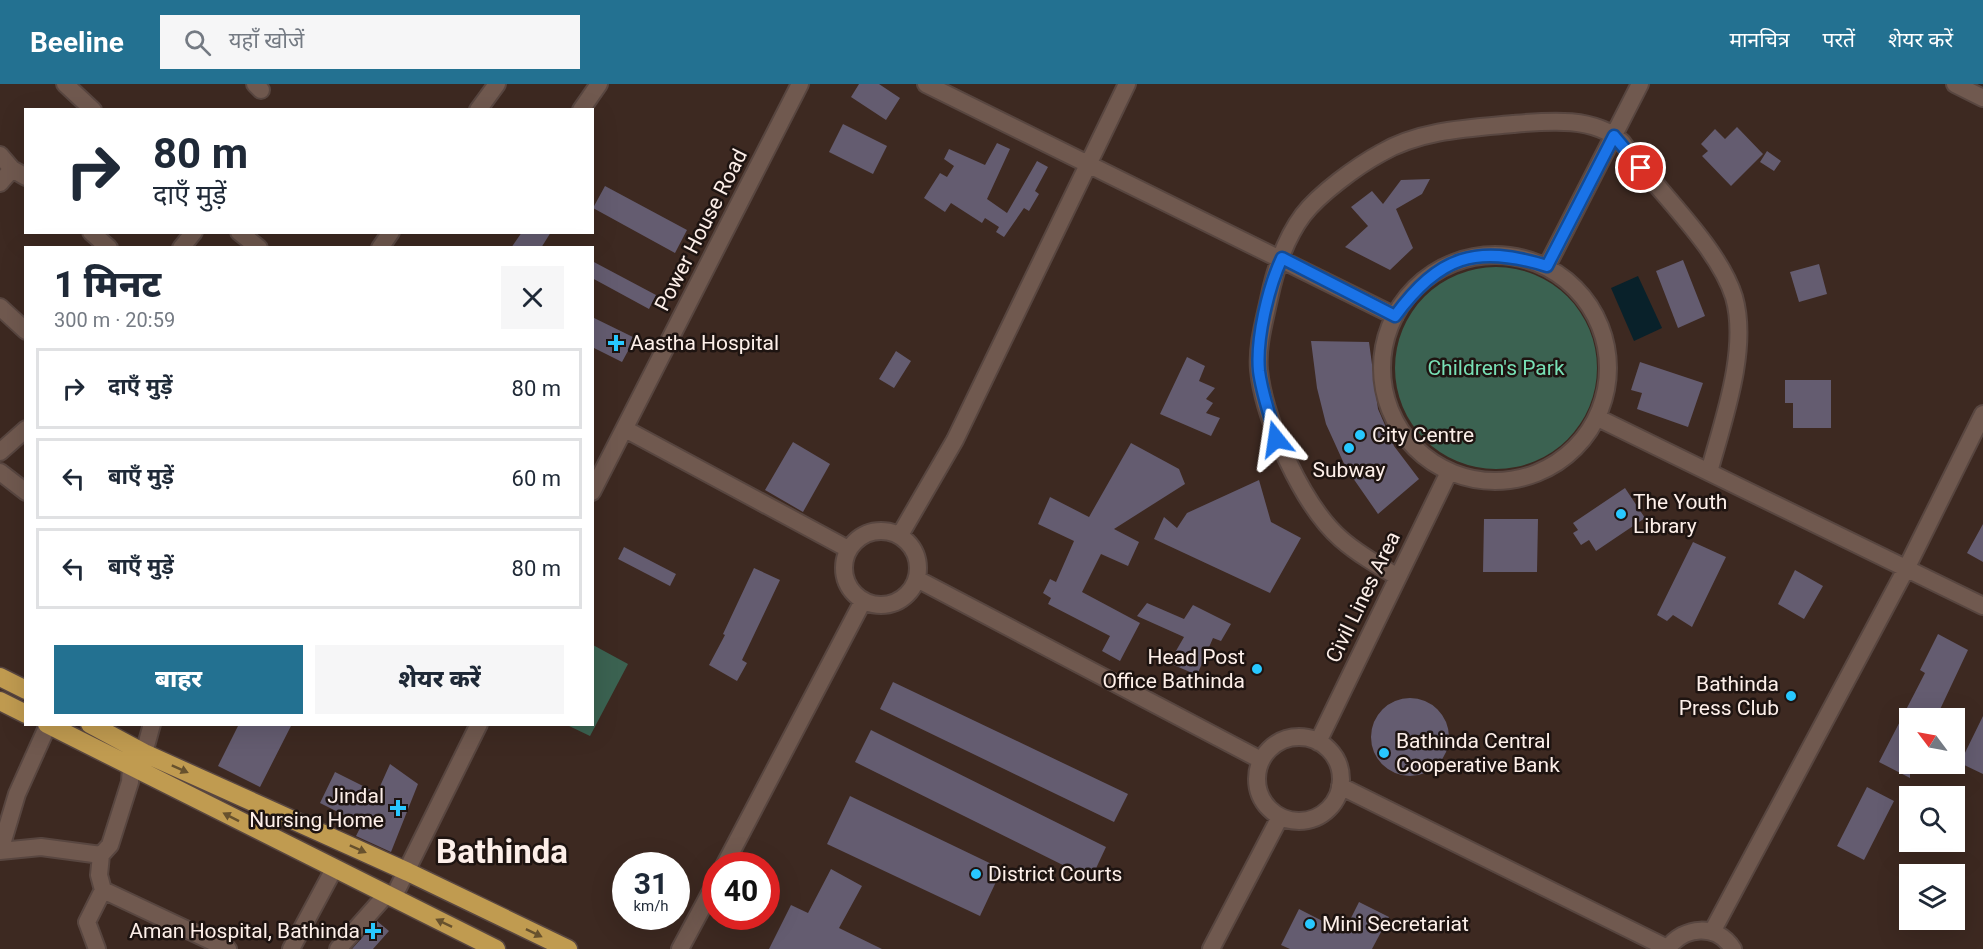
<!DOCTYPE html>
<html lang="hi">
<head>
<meta charset="utf-8">
<style>
	body { margin:0; font-family:Roboto,"Noto Sans Devanagari",sans-serif; background:#f6f6f7; color:#1f2937; height:100vh; display:flex; flex-direction:column; font-size:22px; white-space:nowrap }
	* { box-sizing:border-box; margin:0 }
	p { font-size:20px; color:#747a83 }
	.icon { flex:none; width:33px; height:33px; fill:none; stroke:currentColor; stroke-width:2; stroke-linecap:round; stroke-linejoin:round }
	.map { position:relative; flex:1; overflow:hidden }
	.details { position:absolute; left:24px; top:162px; width:570px; height:480px; display:flex; flex-direction:column; background:#fff; border-radius:0px; box-shadow:0 6px 24px #0002 }
	.details>* { flex:none }
	.guide { position:absolute; left:24px; top:24px; width:570px; height:126px; border-radius:0px; box-shadow:0 6px 24px #0002; background:#fff; color:#1f2937; overflow:hidden }
	.needle { width:39px; rotate:302deg }
	.controls { position:absolute; left:1899px; top:624px; display:grid; gap:12px }
	.controls a { display:grid; place-items:center; width:66px; height:66px; border-radius:0px; background:#fff; box-shadow:0 6px 24px #0002; font-size:30px }
	.speed { position:absolute; left:612px; top:768px; display:flex; gap:12px; font-size:30px; font-weight:700; text-align:center }
	.speed>* { display:grid; place-content:center; width:78px; height:78px; border-radius:50%; background:#fff; box-shadow:0 6px 24px #0002; line-height:1 }
	.speed small { font-size:15px; font-weight:400 }
	.speed .limit { border:9px solid #d22; background:#fff; color:#111 }
	.pin { position:absolute; display:grid; place-items:center; width:51px; height:51px; color:#fff; margin:-26px; border:3px solid #fff; border-radius:50%; box-shadow:0 2px 6px #0007 }
	.me { position:absolute; width:66px; margin:-33px; rotate:345deg; stroke-linejoin:round; filter:drop-shadow(0 0 4px #0008) }
	.turn { display:flex; align-items:center; gap:21px; height:126px; padding:0 30px; font-size:27px }
	.turn .icon { width:78px; height:78px; stroke-width:2.5 }
	.turn b { display:block; font-size:42px; line-height:51px }
	.round { display:grid; place-items:center; flex:none; width:63px; height:63px; border-radius:0px; background:#f6f6f7 }
	.overview { display:flex; align-items:center; justify-content:space-between; height:102px; padding:0 30px }
	h1 { font-size:36px; font-weight:800; line-height:45px }
	.primary-button { display:flex; gap:12px; margin-top:auto; padding:12px 30px }
	.primary-button a { flex:1; height:69px; border-radius:0px; background:#237191; color:#fff; font-size:24px; font-weight:800; line-height:69px; text-align:center }
	.primary-button a+a { background:#f6f6f7; color:#1f2937 }
	ul { padding:0; list-style:none }
	li { display:flex; align-items:center; gap:18px; height:81px; margin:0 12px 9px; padding:0 18px; border:3px solid #e0e1e3; border-radius:0px }
	li div { flex:1 }
	li b { display:block; font-size:22px }
	li em { font-style:normal }
	header { display:flex; align-items:center; gap:36px; box-sizing:border-box; height:84px; padding:0 30px; background:#237191; color:#fff }
	header strong { font-size:28px }
	nav { display:flex; gap:33px; margin-inline-start:auto; font-size:21px }
	.search { width:420px; height:54px; background:#f6f6f7; display:flex; align-items:center; gap:15px; box-sizing:border-box; padding:0 21px; border-radius:0px; color:#747a83; font-size:22px }
	.map>svg:first-child { display:block }
	.green { fill:#3b6251 }
	.water { fill:#09212a }
	.building { fill:#645c70 }
	.lines { fill:none; stroke-linecap:round; stroke-linejoin:round }
	.minor-casing { stroke:#584640; stroke-width:20 }
	.highway-casing { stroke:#584640; stroke-width:21 }
	.minor { stroke:#70594f; stroke-width:16 }
	.highway { stroke:#c09b50; stroke-width:18 }
	.oneway { fill:#67512d }
	.route-casing { stroke:#114b97; stroke-width:15 }
	.route { stroke:#1a73e8; stroke-width:10 }
	.poi-dot { fill:#28c8ff; stroke:#1e1411; stroke-width:2 }
	.labels { text-anchor:middle; dominant-baseline:central; stroke-width:5; stroke-linejoin:round; paint-order:stroke }
	.street-label { font-size:21px; fill:#fdefe9; stroke:#1e1411 }
	.poi-label { font-size:21px; fill:#fdefe9; stroke:#1e1411; text-anchor:start }
	.park-label { font-size:21px; fill:#78e0b5; stroke:#1e1411 }
	.town-label { font-size:33px; font-weight:bold; fill:#fdefe9; stroke:#1e1411 }
</style>
</head>
<body>
<header>
<strong>Beeline</strong>
<div class="search"><svg class="icon" aria-label="search" viewBox="0 0 24 24"><circle cx="10" cy="10" r="6"/><path d="M15 15l6 6"/></svg>यहाँ खोजें</div>
<nav><a>मानचित्र</a><a>परतें</a><a>शेयर करें</a></nav>
</header>
<div class="map">
<svg width="1983" height="865" viewBox="0 0 1983 865">
	<rect width="100%" height="100%" fill="#3d2921"/>
	<!-- green -->
	<path class="green" d="M1395 284a101 101 0 1 1 202 0a101 101 0 1 1-202 0Z
		M593 561 628 580 590 652 567 641 592 640Z"/>
	<!-- water -->
	<path class="water" d="M1638 192 1662 244 1634 257 1611 204Z"/>
	<!-- building -->
	<path class="building" d="M859 0H879L900 14 886 36 851 13Z
		M843 40 887 62 873 90 829 68Z
		M1737 43 1763 70 1731 102 1702 72 1708 67 1701 60 1715 45 1725 55Z
		M997 59 1010 65 987 115 1007 129 1037 77 1048 83 1035 107 1039 110 1029 127 1024 124 1004 153 996 148 999 143 985 134 982 139 951 119 945 128 924 114 940 89 947 93 954 82 944 75 949 65 985 81Z
		M1767 67 1781 77 1774 87 1760 78Z
		M1430 95 1422 110 1396 125 1413 164 1390 186 1345 163 1368 142 1351 123 1372 107 1383 120 1401 96Z
		M605 102 687 146 675 169 593 124Z
		M522 148H551L541 164H511Z
		M1683 176 1705 232 1678 244 1656 187Z
		M592 177 656 211 649 225 592 194Z
		M1819 180 1827 210 1799 218 1790 188Z
		M592 233 635 254 622 278 592 263Z
		M1311 257 1369 258 1378 325 1394 362 1419 395 1378 430 1346 384 1326 340 1317 304Z
		M896 267 911 277 894 304 879 295Z
		M1187 273 1205 282 1199 297 1215 304 1206 315 1213 319 1206 329 1220 334 1211 352 1160 330Z
		M1640 278 1703 299 1688 343 1637 325 1642 309 1631 306Z
		M1785 296H1831V344H1793V319H1785Z
		M793 358 830 380 803 428 765 406Z
		M1131 359 1179 385 1185 400 1114 445 1139 458 1128 482 1101 470 1082 508 1140 539 1120 577 1102 567 1110 552 1048 520 1051 514 1043 509 1050 495 1056 498 1074 457 1038 440 1050 413 1089 433Z
		M1259 396 1271 438 1301 454 1270 509 1154 455 1164 433 1177 444 1187 429Z
		M1625 404 1645 434 1596 467 1589 456 1581 461 1573 449 1578 446 1573 439Z
		M1484 435H1538L1537 488H1483Z
		M1983 440V478L1967 469Z
		M1693 458 1726 473 1692 543 1673 531 1667 537 1657 531Z
		M624 463 676 490 670 502 618 475Z
		M754 484 780 496 742 576 747 579 737 597 709 581 725 551 723 550Z
		M1795 486 1823 502 1804 535 1778 520Z
		M1147 519 1184 535 1193 521 1231 540 1221 557 1213 554 1197 591 1169 579 1184 553 1137 532Z
		M1938 550 1968 566 1936 634H1910V694L1879 678 1925 589 1920 586Z
		M893 598 1128 710 1114 738 880 625Z
		M1371 653a39 39 0 1 1 78 0a39 39 0 1 1-78 0Z
		M1983 632V690L1960 679Z
		M239 640H292L260 703 218 682Z
		M871 646 1106 763 1091 795 855 678Z
		M390 680 418 700 391 768 356 752 362 740 320 719 335 688 377 709Z
		M1867 703 1894 717 1864 776 1837 762Z
		M850 712 1002 785 980 832 827 760Z
		M831 785 862 802 839 844 882 865H769L791 821 808 829Z
		M1359 818 1389 833 1372 865H1290L1281 861 1299 825 1344 848Z
		M377 837 389 847 373 865H352Z"/>
	<g class="lines">
		<defs>
			<path id="minor" d="M65 0 93 26
				M255 0 261 6
				M926 0 1395 232
				M1955 0 1983 14
				M478 26 497 0
				M581 26 599 0
				M0 71 12 85 26 93
				M0 99 12 85
				M91 148 109 164
				M239 148 259 164
				M181 164 194 148
				M380 164 391 148
				M1382 284a113 113 0 1 1 226 0a113 113 0 1 1-226 0Z
				M1547 182 1640 0
				M0 223 26 247
				M1598 334 1983 522
				M625 345 848 465
				M0 368 26 345
				M0 388 26 408
				M592 408 800 0
				M844 484a37 37 0 1 1 74 0a37 37 0 1 1-74 0Z
				M900 451 955 356 1127 0
				M1398 493C1379 482 1358 470 1341 455 1303 422 1264 336 1259 286 1257 262 1264 238 1269 215 1275 186 1285 155 1303 131 1319 110 1357 82 1381 69 1420 46 1469 44 1513 40 1547 37 1594 32 1622 58 1653 103 1718 161 1734 213 1749 265 1723 337 1709 388
				M917 495 1261 676
				M1257 695a42 42 0 1 1 84 0a42 42 0 1 1-84 0Z
				M1318 658 1449 388
				M144 669 152 640
				M1340 702 1667 864
				M0 767 17 710 48 641
				M0 767 41 763 101 771
				M724 782 863 517
				M103 806 228 865
				M393 814 479 640
				M1712 848 1907 483 1983 330
				M97 865 87 838 103 806 99 791 101 771 110 761 130 698 131 683
				M291 865 334 785
				M338 865 386 811
				M680 865 716 798
				M1211 865 1280 733
				M1667 865C1684 842 1717 839 1733 865"/>
			<path id="highway" d="M0 593 26 606
				M0 617 26 630
				M47 640 496 865
				M90 640 144 669 408 788 568 865"/>
		</defs>
		<!-- minor casing -->
		<use href="#minor" class="minor-casing"/>
		<!-- highway casing -->
		<use href="#highway" class="highway-casing"/>
		<!-- minor -->
		<use href="#minor" class="minor"/>
		<!-- highway -->
		<use href="#highway" class="highway"/>
	</g>
	<!-- one-way arrows -->
	<defs><path id="oneway-solid" d="M-6-.8H1V-3.2L6.5 0L1 3.2V.8H-6Z" transform="scale(1.5)"/></defs>
	<g class="oneway">
		<use href="#oneway-solid" transform="translate(180 685) rotate(24)"/>
		<use href="#oneway-solid" transform="translate(231 733) rotate(-153)"/>
		<use href="#oneway-solid" transform="translate(358 765) rotate(24)"/>
		<use href="#oneway-solid" transform="translate(444 839) rotate(-154)"/>
		<use href="#oneway-solid" transform="translate(534 849) rotate(26)"/>
	</g>
	<g class="lines">
		<defs>
			<path id="route" d="M1276 355C1271 333 1262 311 1259 287 1256 255 1268 204 1282 174L1395 232C1439 172 1476 160 1547 182L1614 52 1641 84"/>
		</defs>
		<!-- route casing -->
		<use href="#route" class="route-casing"/>
		<!-- route -->
		<use href="#route" class="route"/>
	</g>
	<!-- markers -->
	<g class="poi-dot">
		<path d="M613 250h6v6h6v6h-6v6h-6v-6h-6v-6h6z"/>
		<circle cx="1360" cy="351" r="6"/>
		<circle cx="1349" cy="364" r="6"/>
		<circle cx="1621" cy="430" r="6"/>
		<circle cx="1257" cy="585" r="6"/>
		<circle cx="1791" cy="612" r="6"/>
		<circle cx="1384" cy="669" r="6"/>
		<path d="M395 715h6v6h6v6h-6v6h-6v-6h-6v-6h6z"/>
		<circle cx="976" cy="790" r="6"/>
		<circle cx="1310" cy="840" r="6"/>
		<path d="M370 838h6v6h6v6h-6v6h-6v-6h-6v-6h6z"/>
	</g>
	<g class="labels">
		<!-- street labels -->
		<g class="street-label">
			<text transform="translate(701 146) rotate(-63)">Power House Road</text>
			<text transform="translate(1363 513) rotate(-64)">Civil Lines Area</text>
		</g>
		<!-- poi labels -->
		<g class="poi-label">
			<text x="630" y="259">Aastha Hospital</text>
			<text x="1372" y="351">City Centre</text>
			<text x="1349" y="386" text-anchor="middle">Subway</text>
			<text x="1633" y="418">The Youth<tspan x="1633" dy="24">Library</tspan></text>
			<text x="1245" y="573" text-anchor="end">Head Post<tspan x="1245" dy="24">Office Bathinda</tspan></text>
			<text x="1779" y="600" text-anchor="end">Bathinda<tspan x="1779" dy="24">Press Club</tspan></text>
			<text x="1396" y="657">Bathinda Central<tspan x="1396" dy="24">Cooperative Bank</tspan></text>
			<text x="384" y="712" text-anchor="end">Jindal<tspan x="384" dy="24">Nursing Home</tspan></text>
			<text x="988" y="790">District Courts</text>
			<text x="1322" y="840">Mini Secretariat</text>
			<text x="360" y="847" text-anchor="end">Aman Hospital, Bathinda</text>
		</g>
		<!-- park labels -->
		<g class="park-label">
			<text x="1496" y="284">Children's Park</text>
		</g>
		<!-- town labels -->
		<g class="town-label">
			<text x="502" y="767">Bathinda</text>
		</g>
	</g>
</svg>
<div class="controls">
<a><svg class="needle" viewBox="-14 -14 28 28"><path d="M0-13l5 13h-10z" fill="#e53935"/><path d="M0 13l5-13h-10z" fill="#747a83"/></svg></a>
<a><svg class="icon" aria-label="search" viewBox="0 0 24 24"><circle cx="10" cy="10" r="6"/><path d="M15 15l6 6"/></svg></a>
<a><svg class="icon" aria-label="layers" viewBox="0 0 24 24"><path d="M12 4l9 5-9 5-9-5zM3 14l9 5 9-5"/></svg></a>
</div>
<div class="speed"><div>31<small>km/h</small></div><div class="limit">40</div></div>
<div class="pin" style="left:1641px;top:84px;background:#d93025"><svg class="icon" aria-label="arrive" viewBox="0 0 24 24"><path d="M6 21V4h12l-3 4 3 4H6"/></svg></div>
<svg class="me" style="left:1276px;top:355px" viewBox="-20 -20 40 40"><path d="M0-17L14 15 0 8-14 15z" fill="#1a73e8" stroke="#fff" stroke-width="4"/></svg>
<div class="guide">
<div class="turn"><svg class="icon" aria-label="right" viewBox="0 0 24 24"><path d="M7 20v-9h11M14 6l5 5-5 5"/></svg><div><b>80 m</b>दाएँ मुड़ें</div></div>
</div>
<section class="details">
<div class="overview"><div><h1>1 मिनट</h1><p>300 m · 20:59</p></div><a class="round"><svg class="icon" aria-label="close" viewBox="0 0 24 24"><path d="M6 6l12 12M18 6L6 18"/></svg></a></div>
<ul>
<li><svg class="icon" aria-label="right" viewBox="0 0 24 24"><path d="M7 20v-9h11M14 6l5 5-5 5"/></svg><div><b>दाएँ मुड़ें</b></div><em>80 m</em></li>
<li><svg class="icon" aria-label="left" viewBox="0 0 24 24"><path d="M17 20v-9H6M10 6l-5 5 5 5"/></svg><div><b>बाएँ मुड़ें</b></div><em>60 m</em></li>
<li><svg class="icon" aria-label="left" viewBox="0 0 24 24"><path d="M17 20v-9H6M10 6l-5 5 5 5"/></svg><div><b>बाएँ मुड़ें</b></div><em>80 m</em></li>
</ul>
<div class="primary-button"><a>बाहर</a><a>शेयर करें</a></div>
</section>
</div>
</body>
</html>
